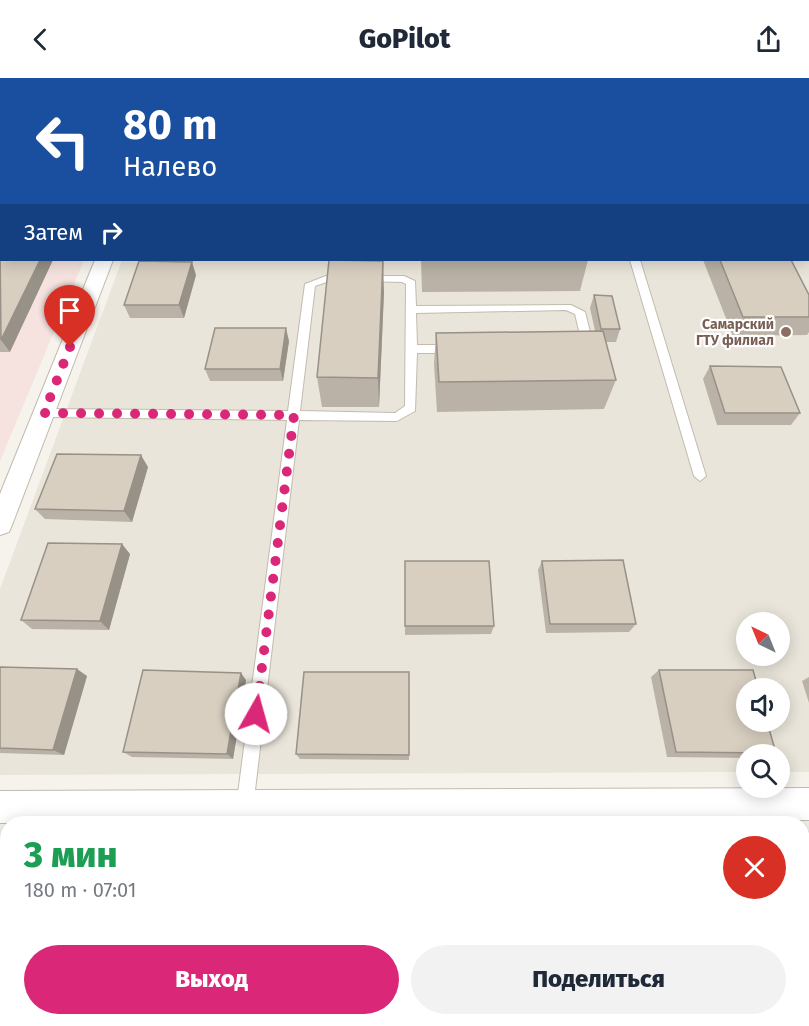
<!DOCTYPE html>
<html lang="ru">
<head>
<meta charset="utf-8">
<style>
	body { margin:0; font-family:"Fira Sans",sans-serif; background:#f2f2f3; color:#1f2937; height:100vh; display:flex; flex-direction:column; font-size:22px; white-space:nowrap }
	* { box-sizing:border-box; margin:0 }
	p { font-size:20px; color:#747a83 }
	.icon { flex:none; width:33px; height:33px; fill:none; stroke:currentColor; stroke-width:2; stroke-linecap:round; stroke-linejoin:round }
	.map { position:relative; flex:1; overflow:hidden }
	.sheet { position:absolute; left:0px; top:738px; width:810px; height:210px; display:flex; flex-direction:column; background:#fff; border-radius:24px 24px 0 0; box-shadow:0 3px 15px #0003 }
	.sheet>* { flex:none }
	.hud { position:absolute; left:0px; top:0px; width:810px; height:183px; box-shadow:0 3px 15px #0003; background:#1a4fa0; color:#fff; overflow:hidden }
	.needle { width:39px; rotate:317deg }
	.controls { position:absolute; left:736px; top:534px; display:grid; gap:12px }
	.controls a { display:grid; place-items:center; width:54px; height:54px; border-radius:50%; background:#fff; box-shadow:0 3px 15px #0003; font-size:30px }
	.pin { position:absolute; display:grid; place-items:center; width:51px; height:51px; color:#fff; margin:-62px -26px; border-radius:50% 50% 50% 0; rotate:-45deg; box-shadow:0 0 6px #0007 }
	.pin .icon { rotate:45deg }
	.me { position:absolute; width:66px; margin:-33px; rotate:7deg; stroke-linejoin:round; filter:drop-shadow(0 0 4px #0008) }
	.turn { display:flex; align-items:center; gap:21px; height:126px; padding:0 24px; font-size:27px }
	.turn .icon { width:78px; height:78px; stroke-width:2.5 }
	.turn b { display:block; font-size:42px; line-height:51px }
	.then { display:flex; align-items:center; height:57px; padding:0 24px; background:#0003; gap:12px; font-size:22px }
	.round { display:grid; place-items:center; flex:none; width:63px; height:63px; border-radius:32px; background:#f2f2f3 }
	.headline { display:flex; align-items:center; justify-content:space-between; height:102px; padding:0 24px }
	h1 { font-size:36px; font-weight:800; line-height:45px; color:#1e9e55 }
	.action { display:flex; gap:12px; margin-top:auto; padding:12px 24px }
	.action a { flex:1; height:69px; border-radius:36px; background:#db2777; color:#fff; font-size:24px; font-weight:800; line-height:69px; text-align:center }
	.action a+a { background:#f2f2f3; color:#1f2937 }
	header { display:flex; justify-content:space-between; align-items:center; height:78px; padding:0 24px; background:#fff; font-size:27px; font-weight:800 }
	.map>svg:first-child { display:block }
	.residential { fill:#eae5da; fill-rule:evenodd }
	.education { fill:#efe8d6 }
	.medical { fill:#f6e3e0 }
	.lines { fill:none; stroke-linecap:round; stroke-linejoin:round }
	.service-casing { stroke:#c2bbae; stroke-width:2 }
	.minor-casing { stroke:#c2bbae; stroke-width:2 }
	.service { fill:#fff; fill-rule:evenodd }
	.minor { fill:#fff; fill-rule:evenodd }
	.wall { fill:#bab2a6 }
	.shaded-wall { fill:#979187 }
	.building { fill:#d8cfc1; stroke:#979187; stroke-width:1.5 }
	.route { stroke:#db2777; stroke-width:10; stroke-dasharray:0 18 }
	.education-dot { fill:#8d6e63; stroke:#fff; stroke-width:2 }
	.labels { text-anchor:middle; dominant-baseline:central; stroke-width:4.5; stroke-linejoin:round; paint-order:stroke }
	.far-education-label { font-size:14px; font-weight:bold; fill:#785e54; stroke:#fff; text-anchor:end }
</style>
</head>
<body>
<header><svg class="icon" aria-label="back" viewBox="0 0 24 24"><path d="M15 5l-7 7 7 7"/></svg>GoPilot<svg class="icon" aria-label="share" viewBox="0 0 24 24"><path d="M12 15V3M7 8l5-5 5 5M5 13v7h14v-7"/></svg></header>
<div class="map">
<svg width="809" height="948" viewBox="0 0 809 948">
	<rect width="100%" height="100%" fill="#f6f3ec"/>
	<!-- residential -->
	<path class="residential" d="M809 126V694H780V676H747V694L0 697V511L122 182H808ZM747 544H780V578H747ZM747 610H780V644H747Z
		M802 762H809V948H0V765H8V940H802Z"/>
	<!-- education -->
	<path class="education" d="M0 813H7L8 940 133 941 132 948H0Z"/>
	<!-- medical -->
	<path class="medical" d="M0 0H160L2 2V182H84L0 383Z"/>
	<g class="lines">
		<defs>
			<path id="service" d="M341 0H349V2H341Z
				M577 0H585V2H577Z
				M2 111V119L0 120V112Z
				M0 158H2V164H0Z
				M630 182H640L706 398 700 403 694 398Z
				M334 195 338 196V200L315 208 300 333 395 335 405 328 406 206 402 204 361 203 360 201 365 198H404L415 203 416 228 571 227 585 234 592 262 584 270H576L575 267 581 261 575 236 566 232 416 235 417 267H453L458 271 453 275H417L415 333 397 343 299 342 251 746H234L287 342 44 339 38 335 44 331 288 333 305 206Z
				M802 751 809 755V790L802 786Z
				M8 915V940H13L11 948H0V920Z
				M210 940H230L229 948H209Z"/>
			<path id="minor" d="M169 0H183L168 2Z
				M746 0H760L761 2H747Z
				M808 91H809V102H808Z
				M95 182H113L12 447 9 454 0 457V416Z
				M809 710V742L0 745V713Z"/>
		</defs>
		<!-- service casing -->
		<use href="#service" class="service-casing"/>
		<!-- minor casing -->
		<use href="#minor" class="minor-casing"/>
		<!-- service -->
		<use href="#service" class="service"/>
		<!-- minor -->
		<use href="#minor" class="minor"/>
	</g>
	<!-- wall -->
	<path class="wall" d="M679 0H736L737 2H679Z
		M776 0H809V21L808 2 776 1Z
		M0 1 2 2V56H0Z
		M0 165 10 274H0Z
		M421 182H588L580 213 422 214Z
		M703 182H791L809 217V254L807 257 733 258Z
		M196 197 184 240H130L124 227Z
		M384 214 379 329H322L317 299Z
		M594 217 620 251 616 264H606L616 302 604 331 437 334 434 286 436 255 595 253 590 230Z
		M289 263 283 303H210L205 291Z
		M710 288 800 335 791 347H717L703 301Z
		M148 389 132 444 45 441 35 431Z
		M130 476 109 552 32 551 21 542Z
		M405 483 494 548 491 556 405 557Z
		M542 483 636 546 629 554 546 555 538 492Z
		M0 589 87 598 64 677 0 675Z
		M659 592 776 675 772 676H747V680L667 679 651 599Z
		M409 594V682L300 681 296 676Z
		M809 599V625L802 603Z
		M246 602 233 681 132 679 123 674Z"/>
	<!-- shaded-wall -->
	<path class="shaded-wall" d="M40 182H53L10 274 1 262Z
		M383 183 384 214 379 329 378 300Z
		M192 184 196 197 184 240 179 227Z
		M286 250 289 263 283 303 280 291Z
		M141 377 148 389 132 444 124 433Z
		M122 466 130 476 109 552 100 543Z
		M77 591 87 598 64 677 53 672Z
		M241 595 246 602 233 681 227 676Z
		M203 940H210V943L202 947Z"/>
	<!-- building -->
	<path class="building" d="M193 0H235V2H193Z
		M270 0H319V2H270Z
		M371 0H398V2H371Z
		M528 0H578V2H528Z
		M608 0H657L658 2H608Z
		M689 0H736L737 2H689Z
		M794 0H809V2H795Z
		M0 1H9L2 2V13L0 15Z
		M0 22H2V37H0Z
		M0 165H2V182H40L1 262Z
		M329 182 383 183 378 300 317 299Z
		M720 182H791L809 217V239H743Z
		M139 183 192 184 179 227H124Z
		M594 217 612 218 620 251H601Z
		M215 250H286L280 291H205Z
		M603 253 616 302 439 304 436 255Z
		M710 288 781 289 800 335H725Z
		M57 376 141 377 124 433 35 431Z
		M48 465 122 466 100 543 21 542Z
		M623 482 636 546H550L542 483Z
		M405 483H489L494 548H405Z
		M0 589 77 591 53 672 0 670Z
		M143 592 241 595 227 676 123 674Z
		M659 592H753L758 610H747V644H767L776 675 676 674Z
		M304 594H409V677L296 676Z
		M124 940H203L202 947 123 946Z
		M233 940H410V948H232Z
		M476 940H784V942L476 943Z"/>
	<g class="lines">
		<!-- route -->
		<path class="route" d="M70 269 44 335 294 337 256 636"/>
	</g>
	<!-- markers -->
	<circle class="education-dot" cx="786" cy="254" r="6"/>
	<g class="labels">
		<!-- far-education labels -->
		<g class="far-education-label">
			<text x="774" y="246">Самарский<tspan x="774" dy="16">ГТУ филиал</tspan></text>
		</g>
	</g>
</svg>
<div class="controls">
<a><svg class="needle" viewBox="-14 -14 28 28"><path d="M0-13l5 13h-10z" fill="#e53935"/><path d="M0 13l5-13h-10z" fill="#747a83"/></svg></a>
<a><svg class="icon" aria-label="sound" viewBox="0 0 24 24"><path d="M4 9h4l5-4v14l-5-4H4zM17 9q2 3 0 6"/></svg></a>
<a><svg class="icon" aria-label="search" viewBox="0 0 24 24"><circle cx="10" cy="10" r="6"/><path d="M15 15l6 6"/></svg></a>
</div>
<div class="pin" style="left:70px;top:269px;background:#d93025"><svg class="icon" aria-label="arrive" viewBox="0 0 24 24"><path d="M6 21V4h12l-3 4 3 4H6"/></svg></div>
<svg class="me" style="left:256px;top:636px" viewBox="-20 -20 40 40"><circle r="19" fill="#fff"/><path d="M0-13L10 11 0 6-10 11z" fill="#db2777"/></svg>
<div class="hud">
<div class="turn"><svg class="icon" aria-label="left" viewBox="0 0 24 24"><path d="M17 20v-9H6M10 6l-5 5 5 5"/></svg><div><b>80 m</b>Налево</div></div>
<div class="then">Затем<svg class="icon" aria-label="right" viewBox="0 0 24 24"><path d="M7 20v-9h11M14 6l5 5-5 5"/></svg></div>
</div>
<section class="sheet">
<div class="headline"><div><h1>3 мин</h1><p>180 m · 07:01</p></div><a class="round" style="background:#d93025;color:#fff"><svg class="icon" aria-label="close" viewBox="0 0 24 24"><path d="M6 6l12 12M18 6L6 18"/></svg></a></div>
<div class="action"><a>Выход</a><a>Поделиться</a></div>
</section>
</div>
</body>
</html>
